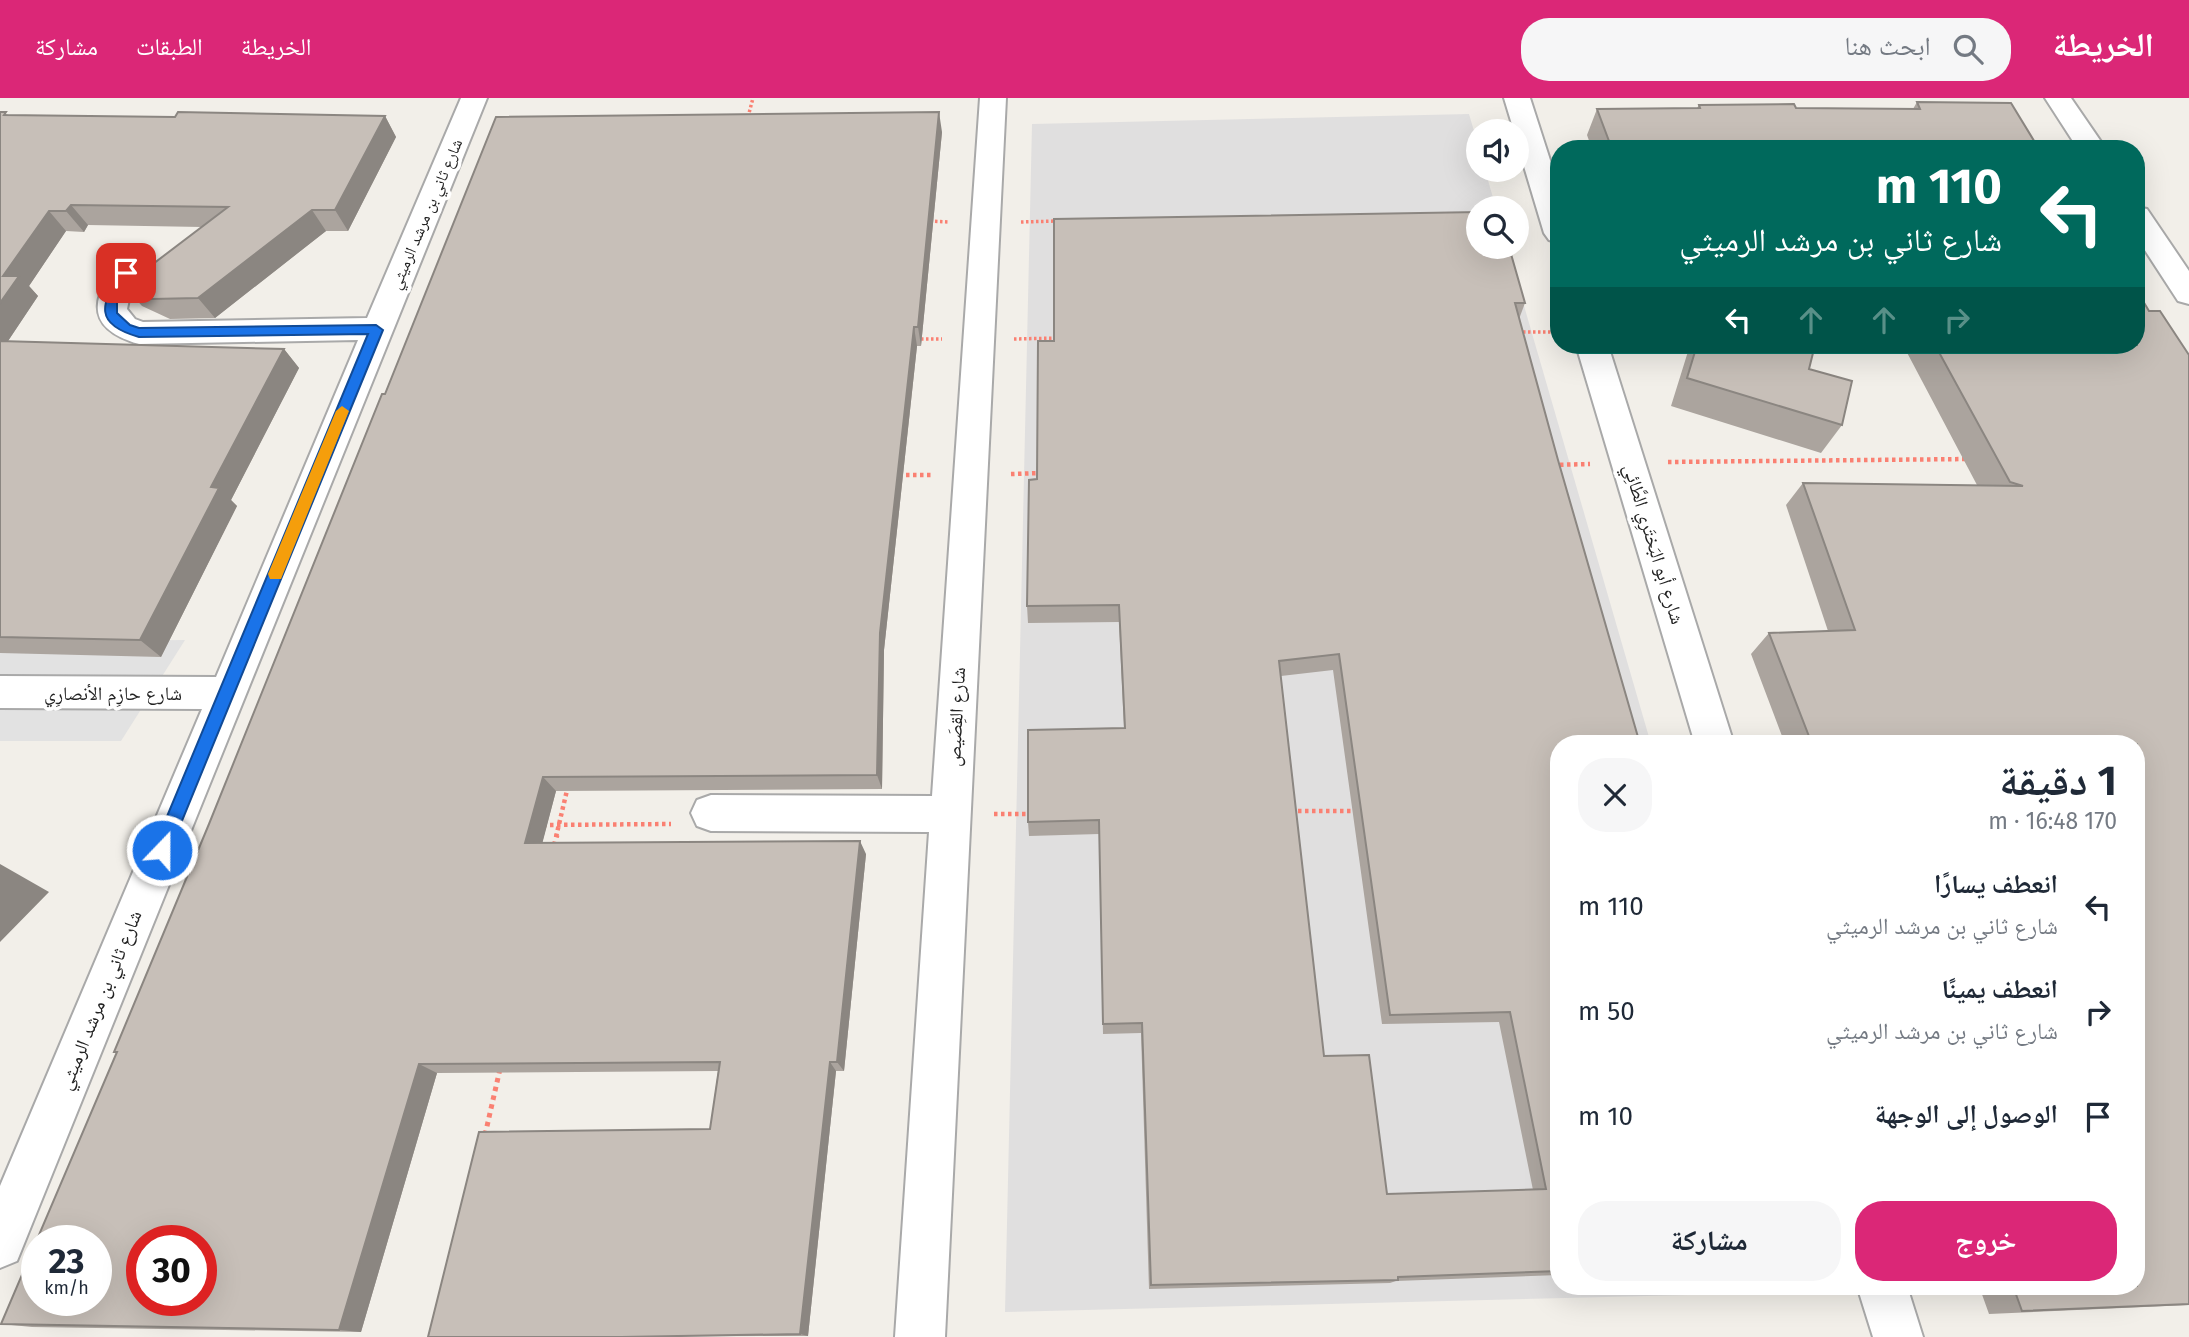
<!DOCTYPE html>
<html lang="ar">
<head>
<meta charset="utf-8">
<style>
	body { margin:0; font-family:"Fira Sans","Noto Naskh Arabic",sans-serif; background:#f6f6f7; color:#1f2937; direction:rtl; height:100vh; display:flex; flex-direction:column; font-size:26px; white-space:nowrap }
	* { box-sizing:border-box; margin:0 }
	p { font-size:23px; color:#747a83 }
	.icon { flex:none; width:38px; height:38px; fill:none; stroke:currentColor; stroke-width:2; stroke-linecap:round; stroke-linejoin:round }
	.map { position:relative; flex:1; overflow:hidden; direction:ltr }
	.side { position:absolute; left:1550px; top:637px; width:595px; height:560px; display:flex; flex-direction:column; background:#fff; border-radius:28px; box-shadow:0 7px 28px #0002; direction:rtl }
	.side>* { flex:none }
	.top-card { position:absolute; left:1550px; top:42px; width:595px; height:214px; border-radius:28px; box-shadow:0 7px 28px #0002; direction:rtl; background:#00695c; color:#fff; overflow:hidden }
	.buttons { position:absolute; left:1466px; top:21px; display:grid; gap:14px }
	.buttons a { display:grid; place-items:center; width:63px; height:63px; border-radius:50%; background:#fff; box-shadow:0 7px 28px #0002; font-size:35px }
	.speed { position:absolute; left:21px; top:1127px; display:flex; gap:14px; font-size:35px; font-weight:700; text-align:center }
	.speed>* { display:grid; place-content:center; width:91px; height:91px; border-radius:50%; background:#fff; box-shadow:0 7px 28px #0002; line-height:1 }
	.speed small { font-size:18px; font-weight:400 }
	.speed .limit { border:10px solid #d22; background:#fff; color:#111 }
	.pin { position:absolute; display:grid; place-items:center; width:60px; height:60px; color:#fff; margin:-30px; border-radius:14px; box-shadow:0 4px 10px #0006 }
	.me { position:absolute; width:77px; margin:-38px; rotate:22deg; stroke-linejoin:round; filter:drop-shadow(0 0 5px #0008) }
	.turn { display:flex; align-items:center; gap:24px; height:147px; padding:0 28px; font-size:32px }
	.turn .icon { width:91px; height:91px; stroke-width:2.5 }
	.turn b { display:block; font-size:49px; line-height:60px }
	.lanes { display:flex; align-items:center; height:66px; padding:0 28px; background:#0003; justify-content:center; gap:35px; direction:ltr }
	.lanes .off { opacity:.35 }
	.round { display:grid; place-items:center; flex:none; width:74px; height:74px; border-radius:28px; background:#f6f6f7 }
	.summary { display:flex; align-items:center; justify-content:space-between; height:119px; padding:0 28px }
	h1 { font-size:42px; font-weight:700; line-height:52px }
	.primary-button { display:flex; gap:14px; margin-top:auto; padding:14px 28px }
	.primary-button a { flex:1; height:80px; border-radius:28px; background:#db2777; color:#fff; font-size:28px; font-weight:700; line-height:80px; text-align:center }
	.primary-button a+a { background:#f6f6f7; color:#1f2937 }
	ul { padding:0; list-style:none }
	li { display:flex; align-items:center; gap:21px; height:105px; padding:0 28px }
	li div { flex:1 }
	li b { display:block; font-size:26px }
	li em { font-style:normal }
	header { display:flex; align-items:center; gap:42px; box-sizing:border-box; height:98px; padding:0 35px; background:#db2777; color:#fff }
	header strong { font-size:33px }
	nav { display:flex; gap:38px; margin-inline-start:auto; font-size:24px }
	.search { width:490px; height:63px; background:#f6f6f7; display:flex; align-items:center; gap:18px; box-sizing:border-box; padding:0 24px; border-radius:28px; color:#747a83; font-size:26px }
	.map>svg:first-child { display:block }
	.residential { fill:#e0dfdf }
	.parking { fill:#e2e2e2 }
	.lines { fill:none; stroke-linecap:round; stroke-linejoin:round }
	.minor-casing { stroke:#a9a9a9; stroke-width:4 }
	.path-far2 { stroke:#fa8072; stroke-width:3.5; stroke-dasharray:2.5 2.5; stroke-linecap:butt }
	.path-far1 { stroke:#fa8072; stroke-width:4.5; stroke-dasharray:3.5 3.5; stroke-linecap:butt }
	.path { stroke:#fa8072; stroke-width:5; stroke-dasharray:4.5 4.5; stroke-linecap:butt }
	.minor { fill:#fff; fill-rule:evenodd }
	.wall { fill:#aba49e; fill-rule:evenodd }
	.shaded-wall { fill:#8b8681 }
	.building { fill:#c7bfb8; stroke:#8b8681; stroke-width:2; fill-rule:evenodd }
	.route { fill:#1a73e8; stroke:#114b97; stroke-width:2 }
	.slow { fill:#f59e0b }
	.labels { text-anchor:middle; dominant-baseline:central; stroke-width:7; stroke-linejoin:round; paint-order:stroke }
	.far-street-label { font-size:16px; fill:#222; stroke:#fff }
	.street-label { font-size:19px; fill:#222; stroke:#fff }
</style>
</head>
<body>
<header>
<strong>الخريطة</strong>
<div class="search"><svg class="icon" aria-label="search" viewBox="0 0 24 24"><circle cx="10" cy="10" r="6"/><path d="M15 15l6 6"/></svg>ابحث هنا</div>
<nav><a>الخريطة</a><a>الطبقات</a><a>مشاركة</a></nav>
</header>
<div class="map">
<svg width="2189" height="1239" viewBox="0 0 2189 1239">
	<rect width="100%" height="100%" fill="#f2efe9"/>
	<!-- residential -->
	<path class="residential" d="M1469 16 1479 50V72H1485L1496 110H1479V149H1507L1651 646H1559V1188H1808L1810 1194 1005 1214 1032 26Z"/>
	<!-- parking -->
	<path class="parking" d="M185 542 121 643H0V544Z"/>
	<g class="lines">
		<defs>
			<path id="minor" d="M461 0H487L17 1163 0 1170V1088L202 611 0 610V578L216 579 358 242 139 246C74 227 99 191 125 150L136 147 147 150 151 157 131 191 127 211 135 221 143 224 367 220Z
				M980 0H1006L945 1239H895L929 734 711 733 697 728 691 715 697 702 711 697 932 698Z
				M1504 0H1530L1559 90V145L1549 142 1544 135 1517 45V33H1514Z
				M2045 0H2071L2106 51H2078Z
				M2137 109 2147 111 2189 173V206L2178 203 2137 140Z
				M1576 247H1608L1734 646H1695Z
				M1857 1188H1907L1923 1239H1873Z"/>
		</defs>
		<!-- minor casing -->
		<use href="#minor" class="minor-casing"/>
		<!-- path-far2 -->
		<path class="path-far2" d="M748 19 753 0
			M930 123 949 124
			M1021 124 1058 123
			M1518 234H1558
			M916 241H942
			M1014 241 1058 240"/>
		<!-- path-far1 -->
		<path class="path-far1" d="M1668 364 1968 361
			M1553 367 1590 366
			M1011 376 1040 375
			M899 377H932
			M1291 713H1356
			M994 716H1030
			M543 727 671 726
			M556 739 568 688"/>
		<!-- path -->
		<path class="path" d="M554 748 557 737
			M485 1037 500 971"/>
		<!-- minor -->
		<use href="#minor" class="minor"/>
	</g>
	<!-- wall -->
	<path class="wall" d="M1917 4 2039 51H1592L1587 37 1597 11 1697 10 1699 7 1796 10 1913 11Z
		M0 14 9 17 175 19 385 18 396 39 348 133H326L215 220 170 221 142 208 124 188 202 129 88 127 84 134 66 133 29 188 38 198 8 243 284 251 299 270 231 402 237 408 161 559 0 555Z
		M942 34 921 248H917L884 552 882 691 556 693 542 745 866 756 844 973H836L808 1238 428 1239 710 1031 718 973 437 975 361 1234 32 1229 1 1226 117 955 114 954 209 726 385 296Z
		M1054 121 1525 205 1519 221 1559 646V1177L1396 1183 1390 1185 1149 1191 1141 935 1103 936 1099 736 1029 738 1028 724 1124 630 1119 524 1028 525 1027 508 1037 381 1054 243ZM1333 572 1382 926 1499 924 1533 1092 1387 1096 1324 958 1281 578Z
		M2149 213 2189 257V1207L1989 1216 1979 1188H2137V646H1785L1751 556 1769 535 1828 533 1786 407 1803 385 1977 387 1903 247H2137Z
		M1690 247H1815L1809 271 1842 327 1821 355 1671 308Z"/>
	<!-- shaded-wall -->
	<path class="shaded-wall" d="M939 14 942 34 921 248 918 229Z
		M385 18 396 39 348 133 335 112Z
		M71 107 88 127 84 134 66 113Z
		M312 112 326 133 215 220 198 200Z
		M49 113 66 133 29 188 38 198 0 255V205L3 178Z
		M914 229 917 248 884 552 882 691 877 677 880 535Z
		M284 251 299 270 231 402 237 408 161 559 140 542 211 389Z
		M543 679 556 693 539 758 525 745Z
		M860 743 866 756 844 973 837 964Z
		M0 766 49 794 0 844Z
		M830 964 836 973 808 1238 800 1236Z
		M419 966 437 975 361 1234 339 1232Z"/>
	<!-- building -->
	<path class="building" d="M1917 4 2011 5 2039 51H1612L1597 11 1700 10 1699 7 1794 6 1796 10 1920 11Z
		M0 14H6L4 17 175 19 178 14 385 18 335 112H312L198 200 152 201 124 188 228 109 71 107 66 113H49L3 178H19L0 205Z
		M939 14 918 229H914L880 535 877 677 543 679 525 745 860 743 837 964H830L800 1236 621 1239H428L479 1034 710 1031 720 964 419 966 339 1232 1 1226 117 954H114L209 726 382 296H385L496 19ZM37 1143H96V1202H37ZM142 1143H201V1202H142Z
		M1479 114V149H1509L1525 205H1515L1558 362 1640 646H1559V1173L1398 1179V1182L1151 1187 1142 925 1103 926 1099 722 1028 724V632L1125 630 1119 507 1027 508 1029 382 1037 381 1038 243H1054V121ZM1339 556 1390 917 1510 914 1546 1091 1387 1096 1369 957 1324 958 1279 563Z
		M2137 193 2149 213H2160L2189 257V1206L2022 1213 2013 1188H2137V646H1812L1769 535 1855 532 1803 385 2023 388 2010 384 1935 247H2137Z
		M0 243 284 251 211 389 219 390 140 542 0 539Z
		M1697 247H1815L1809 271 1852 283 1842 327 1687 280Z"/>
	<!-- route -->
	<path class="route" d="M126 171 132 175 117 204V215L130 227 139 230 376 227 383 232 170 752 168 758 162 760 156 758 153 752 368 236 139 239C93 226 101 207 121 172Z"/>
	<!-- slow -->
	<path class="slow" d="M342 308 349 313 283 476 281 481H270L268 476 336 313Z"/>
	<g class="labels">
		<!-- far-street labels -->
		<g class="far-street-label">
			<text transform="translate(426 116) rotate(-67)">شارع ثاني بن مرشد الرميثي</text>
		</g>
		<!-- street labels -->
		<g class="street-label">
			<text transform="translate(1654 446) rotate(73)">شارع أبو البَختَرِي الطَّائِي</text>
			<text x="113" y="595">شارع حازِم الأنصارِي</text>
			<text transform="translate(956 619) rotate(-87)">شارع القِصَيص</text>
			<text transform="translate(100 902) rotate(-68)">شارع ثاني بن مرشد الرميثي</text>
		</g>
	</g>
</svg>
<div class="buttons">
<a><svg class="icon" aria-label="sound" viewBox="0 0 24 24"><path d="M4 9h4l5-4v14l-5-4H4zM17 9q2 3 0 6"/></svg></a>
<a><svg class="icon" aria-label="search" viewBox="0 0 24 24"><circle cx="10" cy="10" r="6"/><path d="M15 15l6 6"/></svg></a>
</div>
<div class="speed"><div>23<small>km/h</small></div><div class="limit">30</div></div>
<div class="pin" style="left:126px;top:175px;background:#d93025"><svg class="icon" aria-label="arrive" viewBox="0 0 24 24"><path d="M6 21V4h12l-3 4 3 4H6"/></svg></div>
<svg class="me" style="left:162px;top:752px" viewBox="-20 -20 40 40"><circle r="17" fill="#1a73e8" stroke="#fff" stroke-width="3"/><path d="M0-11L8 9 0 5-8 9z" fill="#fff"/></svg>
<div class="top-card">
<div class="turn"><svg class="icon" aria-label="left" viewBox="0 0 24 24"><path d="M17 20v-9H6M10 6l-5 5 5 5"/></svg><div><b>110 m</b>شارع ثاني بن مرشد الرميثي</div></div>
<div class="lanes"><svg class="icon" aria-label="left" viewBox="0 0 24 24"><path d="M17 20v-9H6M10 6l-5 5 5 5"/></svg><svg class="icon off" aria-label="ahead" viewBox="0 0 24 24"><path d="M12 20V5M6 11l6-6 6 6"/></svg><svg class="icon off" aria-label="ahead" viewBox="0 0 24 24"><path d="M12 20V5M6 11l6-6 6 6"/></svg><svg class="icon off" aria-label="right" viewBox="0 0 24 24"><path d="M7 20v-9h11M14 6l5 5-5 5"/></svg></div>
</div>
<section class="side">
<div class="summary"><div><h1>1 دقيقة</h1><p>170 m · 16:48</p></div><a class="round"><svg class="icon" aria-label="close" viewBox="0 0 24 24"><path d="M6 6l12 12M18 6L6 18"/></svg></a></div>
<ul>
<li><svg class="icon" aria-label="left" viewBox="0 0 24 24"><path d="M17 20v-9H6M10 6l-5 5 5 5"/></svg><div><b>انعطف يسارًا</b><p>شارع ثاني بن مرشد الرميثي</p></div><em>110 m</em></li>
<li><svg class="icon" aria-label="right" viewBox="0 0 24 24"><path d="M7 20v-9h11M14 6l5 5-5 5"/></svg><div><b>انعطف يمينًا</b><p>شارع ثاني بن مرشد الرميثي</p></div><em>50 m</em></li>
<li><svg class="icon" aria-label="arrive" viewBox="0 0 24 24"><path d="M6 21V4h12l-3 4 3 4H6"/></svg><div><b>الوصول إلى الوجهة</b></div><em>10 m</em></li>
</ul>
<div class="primary-button"><a>خروج</a><a>مشاركة</a></div>
</section>
</div>
</body>
</html>
